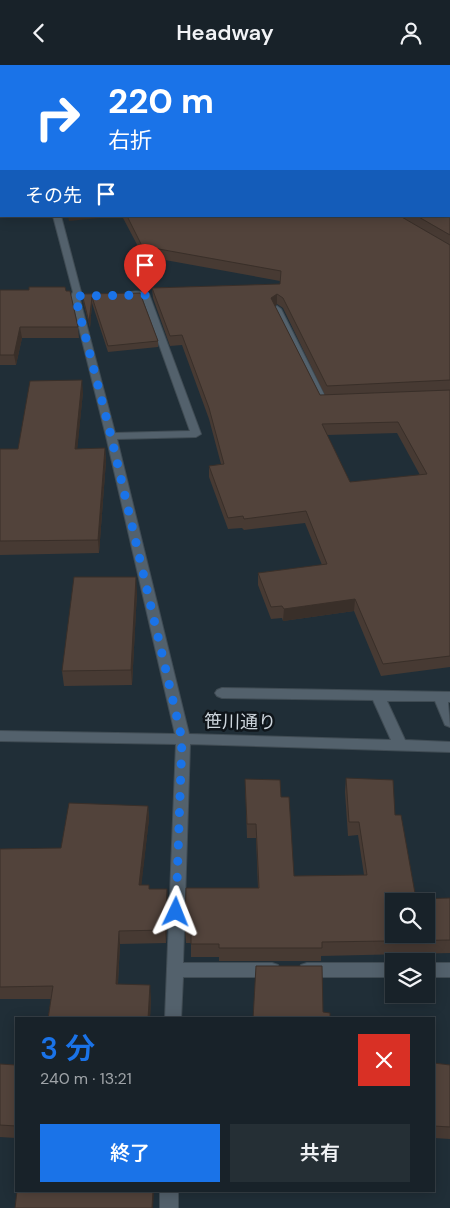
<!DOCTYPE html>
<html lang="ja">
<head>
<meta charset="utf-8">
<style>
	body { margin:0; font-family:"DM Sans","Noto Sans JP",sans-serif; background:#252f35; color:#f1f3f6; height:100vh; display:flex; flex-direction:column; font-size:19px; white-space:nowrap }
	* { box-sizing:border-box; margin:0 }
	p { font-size:16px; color:#9fa4a8 }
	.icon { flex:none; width:28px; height:28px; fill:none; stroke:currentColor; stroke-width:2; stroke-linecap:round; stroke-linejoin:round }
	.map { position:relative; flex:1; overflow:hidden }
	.panel { position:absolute; left:15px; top:952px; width:420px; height:175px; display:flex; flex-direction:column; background:#182229; border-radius:0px; box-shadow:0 2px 12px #0003,0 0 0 1px #363f46 }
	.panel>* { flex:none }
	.banner { position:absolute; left:0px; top:0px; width:450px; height:152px; box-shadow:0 2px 12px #0003,0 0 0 1px #363f46; background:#1a73e8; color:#fff; overflow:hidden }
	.fabs { position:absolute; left:385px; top:828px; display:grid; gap:10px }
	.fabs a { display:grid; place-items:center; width:50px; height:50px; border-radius:0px; background:#182229; box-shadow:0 2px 12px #0003,0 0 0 1px #363f46; font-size:25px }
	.pin { position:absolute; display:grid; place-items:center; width:42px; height:42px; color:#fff; margin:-51px -21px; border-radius:50% 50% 50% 0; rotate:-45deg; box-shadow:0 0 5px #0007 }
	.pin .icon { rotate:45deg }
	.me { position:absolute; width:55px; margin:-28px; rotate:2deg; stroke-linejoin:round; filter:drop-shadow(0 0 4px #0008) }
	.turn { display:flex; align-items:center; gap:18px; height:105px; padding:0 25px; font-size:22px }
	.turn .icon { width:65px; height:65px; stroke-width:2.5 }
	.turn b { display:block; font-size:35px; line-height:42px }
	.then { display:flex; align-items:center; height:48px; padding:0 25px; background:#0003; gap:10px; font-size:19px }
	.round { display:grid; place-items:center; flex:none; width:52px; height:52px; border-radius:0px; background:#252f35 }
	.head { display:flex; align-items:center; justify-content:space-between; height:85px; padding:0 25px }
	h1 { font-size:30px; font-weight:600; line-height:38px; color:#1a73e8 }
	.cta { display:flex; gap:10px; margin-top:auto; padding:10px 25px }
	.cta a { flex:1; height:58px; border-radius:0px; background:#1a73e8; color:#fff; font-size:20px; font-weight:600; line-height:58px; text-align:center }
	.cta a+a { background:#252f35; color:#f1f3f6 }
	header { display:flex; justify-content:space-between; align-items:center; height:65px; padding:0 25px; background:#182229; font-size:22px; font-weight:600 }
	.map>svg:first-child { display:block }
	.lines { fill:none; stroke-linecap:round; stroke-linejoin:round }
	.minor-casing { stroke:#404c54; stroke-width:2 }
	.minor { fill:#53616c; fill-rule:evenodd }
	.wall { fill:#473a33; fill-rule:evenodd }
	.shaded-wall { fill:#392f29 }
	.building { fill:#52433b; stroke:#392f29; fill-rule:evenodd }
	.route { stroke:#1a73e8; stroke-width:9; stroke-dasharray:0 16.2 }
	.labels { text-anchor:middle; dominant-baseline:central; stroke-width:5; stroke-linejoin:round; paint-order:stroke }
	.street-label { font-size:18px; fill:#ced6dd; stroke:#0f151a }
</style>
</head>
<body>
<header><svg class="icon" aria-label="back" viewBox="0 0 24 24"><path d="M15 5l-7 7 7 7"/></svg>Headway<svg class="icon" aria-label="person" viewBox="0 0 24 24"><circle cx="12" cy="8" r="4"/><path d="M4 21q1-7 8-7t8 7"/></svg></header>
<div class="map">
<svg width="450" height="1143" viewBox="0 0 450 1143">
	<rect width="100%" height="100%" fill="#202e37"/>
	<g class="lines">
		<defs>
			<path id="minor" d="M53 151H61L81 227 79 231 115 368 190 366 142 232 126 233 122 230C128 226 143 225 149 229L201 369 196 372 117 374 189 669 391 675 373 635 222 633 217 631 215 628 217 625 222 623 450 627V637H448L450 662 445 660 435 636H387L405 675 450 677V687L190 679 183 898H272L278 900 280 905 278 910 272 912H183L181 954H165L176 679 0 676V666L175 669 106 371 71 231 73 227Z
				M277 241 281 244 326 333 324 335H318L316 333 273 244Z
				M307 898H394V912H307L301 910 299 905 301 900Z
				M426 898H450V912H426Z
				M160 1126H178V1143H160Z"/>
		</defs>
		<!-- minor casing -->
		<use href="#minor" class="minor-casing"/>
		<!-- minor -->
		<use href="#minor" class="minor"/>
	</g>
	<!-- wall -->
	<path class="wall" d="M0 0H450V602L381 611 354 546 283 556 282 553 271 554 258 520V508L322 500 305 458 244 465 242 463 228 464 209 412V401L221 399 209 354 182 280 170 281 153 233 152 223 280 219V216L143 191 122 151H449L1 1V111H0ZM277 239 283 243 325 330H320L275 241ZM397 368 420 410 350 417 327 370Z
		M0 225 78 262 79 273H22L16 300H0Z
		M140 228 158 276V282L108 287 92 238 90 263 83 236 82 229Z
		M83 327 77 384 105 383 106 396 99 488 0 490V384H18Z
		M137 527 132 620 64 621 62 606Z
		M346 713 395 750 416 834 450 833V888L321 891V896H219V892H191V878H186L185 865 258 823 256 773H247L245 714 281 732 294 811 364 810 358 770 348 771 345 727Z
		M148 741 149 754 141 820H149V824L168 837 166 878 120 879 118 919 151 932 150 954H48L51 934H0V784L61 783Z
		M434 998 450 1000V1074L434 1073Z
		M0 999 16 1000V1073L0 1072Z"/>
	<!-- shaded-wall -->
	<path class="shaded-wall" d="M68 151H120L69 156Z
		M277 229V239L271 244V233Z
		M92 232V238L90 263 89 257Z
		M20 262 22 273 16 300 14 290Z
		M82 315 83 327 76 397 75 384Z
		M105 383 106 396 99 488 98 475Z
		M136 512 137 527 132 620 131 605Z
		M355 534 354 546 283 556 284 544Z
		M148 741 149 754 140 833 139 820Z
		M167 824 168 837 166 878 165 865Z
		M119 866 120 879 117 932 116 919Z
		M150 920 151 932 150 954H148Z
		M153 1126H154L153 1143H152Z"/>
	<!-- building -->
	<path class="building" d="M0 0H450V68H449V1H1V16H0Z
		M0 23H1V102H0Z
		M449 74H450V170L417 151H449Z
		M127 151H400L450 180V315L327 321 283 233 277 229 271 233 320 330 450 325V591L383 599 355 534 284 544 282 541 271 542 258 508 327 499 306 446 244 454 243 451 228 453 209 401 224 399 209 343 182 270 170 271 152 223 280 219 281 206 142 181ZM398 357 427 409 350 417 322 359Z
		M29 222H65L66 226H70L78 262H20L14 290H0V225H29Z
		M140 228 158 276 108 281 92 232 89 257 82 229Z
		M82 315 75 384 105 383 98 475 0 476V384H18L30 316Z
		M74 512H136L131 605 62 606Z
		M346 713 393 715 395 750H401L416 834 450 833V875L322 877V883H219V879H191V865H185L186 823H259L256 759H247L245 714 280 715 281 732H289L294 811 367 810 359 757H349ZM394 836H426V869H394Z
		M69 738 148 741 139 820H149V824H167L165 865 119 866 116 919 150 920 148 954H48L53 921 0 922V784L61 783Z
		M256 901H322L323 947 330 948V954H253Z
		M434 998 450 1000V1062L434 1061Z
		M0 999 16 1000V1061L0 1060Z
		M17 1126H153L152 1143H15Z"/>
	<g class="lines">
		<!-- route -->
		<path class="route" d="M145 230 75 231 111 371 182 674 176 847"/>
	</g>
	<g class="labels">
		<!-- street labels -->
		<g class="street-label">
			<text transform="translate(240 657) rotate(1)">笹川通り</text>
		</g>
	</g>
</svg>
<div class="fabs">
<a><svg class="icon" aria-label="search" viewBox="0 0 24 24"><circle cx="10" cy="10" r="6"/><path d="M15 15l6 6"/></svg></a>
<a><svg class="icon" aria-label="layers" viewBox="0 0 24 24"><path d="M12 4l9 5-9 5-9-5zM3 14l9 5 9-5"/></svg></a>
</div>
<div class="pin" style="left:145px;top:230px;background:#d93025"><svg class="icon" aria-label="arrive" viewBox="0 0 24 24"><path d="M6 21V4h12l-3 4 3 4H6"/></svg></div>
<svg class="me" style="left:176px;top:847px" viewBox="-20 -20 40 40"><path d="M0-17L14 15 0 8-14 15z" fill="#1a73e8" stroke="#fff" stroke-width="4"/></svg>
<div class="banner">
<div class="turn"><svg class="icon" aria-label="right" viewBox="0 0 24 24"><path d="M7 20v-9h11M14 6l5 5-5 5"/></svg><div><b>220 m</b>右折</div></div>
<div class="then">その先<svg class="icon" aria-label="arrive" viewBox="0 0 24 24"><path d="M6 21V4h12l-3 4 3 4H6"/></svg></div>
</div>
<section class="panel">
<div class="head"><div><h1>3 分</h1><p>240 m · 13:21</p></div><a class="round" style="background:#d93025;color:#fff"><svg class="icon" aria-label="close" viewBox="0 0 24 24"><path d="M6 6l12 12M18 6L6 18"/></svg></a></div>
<div class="cta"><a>終了</a><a>共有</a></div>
</section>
</div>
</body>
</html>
